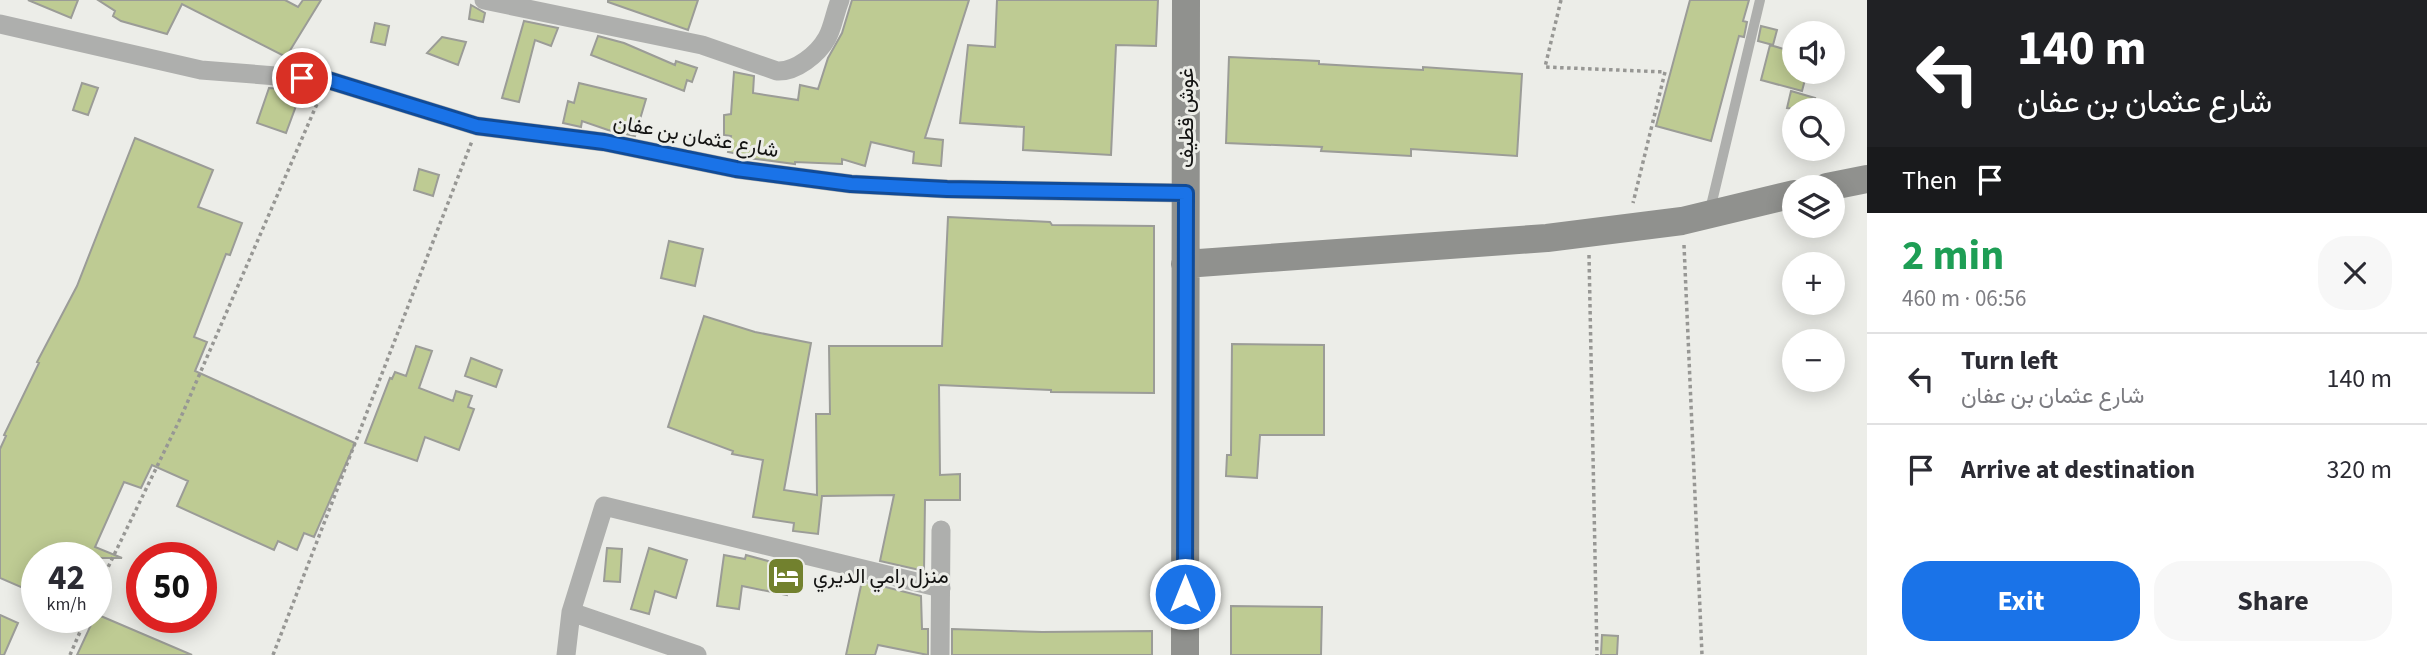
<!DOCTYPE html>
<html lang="en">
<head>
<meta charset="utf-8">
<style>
	body { margin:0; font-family:"Source Sans 3",Vazirmatn,sans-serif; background:#f7f7f7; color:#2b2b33; height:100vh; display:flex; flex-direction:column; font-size:26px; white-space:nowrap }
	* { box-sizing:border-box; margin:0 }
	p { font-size:23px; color:#7c7c81 }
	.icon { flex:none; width:38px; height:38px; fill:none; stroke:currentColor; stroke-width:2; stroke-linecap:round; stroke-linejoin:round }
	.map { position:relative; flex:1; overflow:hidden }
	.side { display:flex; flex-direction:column; background:#fff; width:560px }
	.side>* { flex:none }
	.top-card { background:#202124; color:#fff; overflow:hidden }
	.buttons { position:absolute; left:1782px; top:21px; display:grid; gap:14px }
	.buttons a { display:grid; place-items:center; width:63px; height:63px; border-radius:50%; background:#fff; box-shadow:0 4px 18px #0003; font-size:35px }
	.speed { position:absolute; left:21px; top:542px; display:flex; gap:14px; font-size:35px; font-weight:700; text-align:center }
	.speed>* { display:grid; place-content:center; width:91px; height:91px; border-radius:50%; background:#fff; box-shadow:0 4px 18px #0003; line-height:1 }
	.speed small { font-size:18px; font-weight:400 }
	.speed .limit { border:10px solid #d22; background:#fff; color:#111 }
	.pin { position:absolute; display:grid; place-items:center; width:60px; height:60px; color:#fff; margin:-30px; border:4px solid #fff; border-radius:50%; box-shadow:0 2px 7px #0007 }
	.me { position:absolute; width:77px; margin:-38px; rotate:0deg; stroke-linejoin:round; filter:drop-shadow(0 0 5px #0008) }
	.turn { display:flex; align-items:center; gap:24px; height:147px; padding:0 35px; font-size:32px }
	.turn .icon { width:91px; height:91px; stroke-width:2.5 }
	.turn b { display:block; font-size:49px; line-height:60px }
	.then { display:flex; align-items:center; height:66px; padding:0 35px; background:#0003; gap:14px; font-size:26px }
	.round { display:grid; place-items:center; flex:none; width:74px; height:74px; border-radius:28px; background:#f7f7f7 }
	.head { display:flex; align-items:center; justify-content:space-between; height:119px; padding:0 35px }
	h1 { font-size:42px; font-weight:700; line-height:52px; color:#1e9e55 }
	.cta { display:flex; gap:14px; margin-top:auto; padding:14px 35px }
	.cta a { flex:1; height:80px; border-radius:28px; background:#1a73e8; color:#fff; font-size:28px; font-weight:700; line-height:80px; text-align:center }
	.cta a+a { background:#f7f7f7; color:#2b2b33 }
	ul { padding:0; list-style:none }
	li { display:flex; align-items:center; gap:21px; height:91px; padding:0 35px; border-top:2px solid #e1e1e2 }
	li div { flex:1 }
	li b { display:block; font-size:26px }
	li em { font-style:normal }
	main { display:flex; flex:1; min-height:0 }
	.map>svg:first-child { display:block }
	.building { fill:#becb93; stroke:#9b9c97; stroke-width:2 }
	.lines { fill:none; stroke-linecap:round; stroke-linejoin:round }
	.path { stroke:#979794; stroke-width:3.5; stroke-dasharray:3.5 3.5; stroke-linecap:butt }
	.lane { stroke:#aeafad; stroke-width:10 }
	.street { stroke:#aeafad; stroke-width:19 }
	.secondary { stroke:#90918e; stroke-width:28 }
	.route-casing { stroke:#114b97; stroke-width:18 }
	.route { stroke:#1a73e8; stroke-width:12 }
	.labels { text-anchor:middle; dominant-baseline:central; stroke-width:6; stroke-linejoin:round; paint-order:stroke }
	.street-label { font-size:21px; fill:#131312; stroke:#ecede8 }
	.poi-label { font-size:21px; fill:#131312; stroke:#ecede8; text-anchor:start }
</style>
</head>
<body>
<main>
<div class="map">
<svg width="1867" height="655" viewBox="0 0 1867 655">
	<rect width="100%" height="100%" fill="#ecede8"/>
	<!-- building -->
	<path class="building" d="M28 0H78L71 18Z
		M98 0H285L298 7 303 0H321L286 57 182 4 167 34 121 21 113 16 115 11Z
		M608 0H698L688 30 608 2Z
		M852 0H969L925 138 943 140 941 166 913 163 914 152 871 142 865 166 842 159V164L795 162V164L748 158V156L728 152 731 136 724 135V115L731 114 734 72 754 76 753 93 798 100 800 85 818 89 828 58 842 33Z
		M997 0H1158L1156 46 1116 45 1111 155 1023 150 1024 127 960 123 968 45 995 47Z
		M1690 0H1749L1743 21 1747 22 1744 37 1739 36 1711 141 1656 126Z
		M471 5 485 13 483 22 469 19Z
		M524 21 558 28 551 46 535 40 519 102 502 98Z
		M375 23 389 26 385 45 371 42Z
		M1761 26 1777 30 1773 45 1758 41Z
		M598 36 624 43 675 65 676 61 697 68 692 82 687 80 684 91 591 55Z
		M442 37 466 42 458 65 427 53Z
		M1770 45 1794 52V72H1807L1802 91 1761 80Z
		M1229 57 1319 61V64L1423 70V67L1522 74 1517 156 1411 149V156L1321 151 1322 147 1226 143Z
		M82 83 98 88 88 115 73 110Z
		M579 83 646 99 635 136 608 130 582 121 581 127 563 123 568 101 574 103Z
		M269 88 283 89 300 95 286 133 257 123Z
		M1791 91 1815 98 1811 110 1787 108Z
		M135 138 213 170 198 207 242 223 230 255 226 254 194 337 207 342 195 371 355 443 314 537 304 533 297 550 278 541 274 550 177 506 188 481 152 465 141 488 124 482 95 547 122 558H37V594L0 578V449L6 436 4 435 39 363 37 362 77 286Z
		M419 169 439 175 433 196 414 190Z
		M948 217 1050 222 1052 225 1154 226V393L1051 392V390L939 385 940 475 960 474V500H925L924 571 880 561 894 495 822 496 818 534 793 531 794 523 753 517 763 460 732 454 733 451 668 427 704 316 755 332 811 343 784 490 817 495 816 414H830L829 346H942Z
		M669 241 703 249 695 286 661 278Z
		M1232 344 1324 345V435H1260L1257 478 1226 476 1227 455H1231Z
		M416 346 432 351 419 388 453 401 456 391 472 396 468 407 474 409 459 450 425 437 417 461 365 443 390 378 392 379 395 372 406 376Z
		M471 358 502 370 496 387 465 376Z
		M607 548 622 549 620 582 604 581Z
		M649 548 687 560 676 598 655 591 649 614 631 609Z
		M724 555 745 559 746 555 779 564 776 576 791 580 787 595 742 586 739 609 717 606Z
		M862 581 921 596 922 629H928V655L878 645 875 655H846Z
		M1231 606 1322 607 1321 655H1231Z
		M96 614 192 655H77Z
		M0 615 18 623 4 655H0Z
		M952 629 1042 632 1152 631V655H952Z
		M1602 635 1618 636 1617 655H1601Z"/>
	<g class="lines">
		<!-- path -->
		<path class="path" d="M1561 0 1545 67 1665 72 1633 203
			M1684 245 1702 655
			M1589 255 1597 655
			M96 592 181 417 320 97
			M70 655 86 618
			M273 655 472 141"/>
		<!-- lane -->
		<path class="lane" d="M1710 210 1760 0"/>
		<!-- street -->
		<path class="street" d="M484 0 702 45 777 71C796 72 818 54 827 38 833 27 835 12 840 0
			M0 24 201 70 328 80 477 126 604 142 736 169 851 184 947 189 1186 193
			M571 612 697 655
			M566 655 571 612 604 506 941 588
			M940 655 941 530"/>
		<!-- secondary -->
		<path class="secondary" d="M1827 187 1867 179
			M1185 264 1547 238 1682 221 1794 194
			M1185 655 1186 0"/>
	</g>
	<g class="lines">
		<defs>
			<path id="route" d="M302 78 328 80 477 126 604 142 736 169 851 184 947 189 1186 193 1185 594"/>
		</defs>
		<!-- route casing -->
		<use href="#route" class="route-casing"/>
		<!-- route -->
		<use href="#route" class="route"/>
	</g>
	<!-- icons -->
	<defs>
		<symbol id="hotel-square" viewBox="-11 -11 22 22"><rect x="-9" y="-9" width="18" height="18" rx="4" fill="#72812e" stroke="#ecede8"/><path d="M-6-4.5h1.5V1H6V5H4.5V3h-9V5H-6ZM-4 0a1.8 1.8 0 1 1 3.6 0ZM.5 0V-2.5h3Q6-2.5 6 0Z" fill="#fff"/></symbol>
	</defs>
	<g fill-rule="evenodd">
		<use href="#hotel-square" x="764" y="554" width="44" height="44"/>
	</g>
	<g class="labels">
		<!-- street labels -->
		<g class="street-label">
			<text transform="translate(1186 118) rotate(-90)">غوش قطيف</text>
			<text transform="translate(696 136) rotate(10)">شارع عثمان بن عفان</text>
		</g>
		<!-- poi labels -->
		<g class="poi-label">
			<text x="813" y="576">منزل رامي الديري</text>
		</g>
	</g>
</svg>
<div class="buttons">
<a><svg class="icon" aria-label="sound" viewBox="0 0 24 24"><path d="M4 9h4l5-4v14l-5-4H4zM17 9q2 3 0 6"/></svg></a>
<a><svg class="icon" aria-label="search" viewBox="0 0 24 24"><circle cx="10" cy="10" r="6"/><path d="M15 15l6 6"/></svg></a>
<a><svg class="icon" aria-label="layers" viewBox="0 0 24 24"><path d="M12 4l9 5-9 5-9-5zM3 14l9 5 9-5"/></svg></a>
<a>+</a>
<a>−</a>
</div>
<div class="speed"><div>42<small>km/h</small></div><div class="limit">50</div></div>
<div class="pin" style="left:302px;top:78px;background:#d93025"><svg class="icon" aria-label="arrive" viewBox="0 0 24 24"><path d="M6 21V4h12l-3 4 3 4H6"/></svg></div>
<svg class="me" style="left:1185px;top:594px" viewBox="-20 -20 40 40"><circle r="17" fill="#1a73e8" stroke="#fff" stroke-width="3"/><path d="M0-11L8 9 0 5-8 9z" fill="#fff"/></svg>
</div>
<section class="side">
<div class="top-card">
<div class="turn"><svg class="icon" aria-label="left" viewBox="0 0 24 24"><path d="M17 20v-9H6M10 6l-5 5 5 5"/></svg><div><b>140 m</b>شارع عثمان بن عفان</div></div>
<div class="then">Then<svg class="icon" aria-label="arrive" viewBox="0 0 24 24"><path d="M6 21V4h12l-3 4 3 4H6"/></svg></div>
</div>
<div class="head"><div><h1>2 min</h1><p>460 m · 06:56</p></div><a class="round"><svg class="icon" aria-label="close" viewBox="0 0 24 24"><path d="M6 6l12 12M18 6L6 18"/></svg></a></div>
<ul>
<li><svg class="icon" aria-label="left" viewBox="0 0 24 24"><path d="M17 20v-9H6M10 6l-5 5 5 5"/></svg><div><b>Turn left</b><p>شارع عثمان بن عفان</p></div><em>140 m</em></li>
<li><svg class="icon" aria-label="arrive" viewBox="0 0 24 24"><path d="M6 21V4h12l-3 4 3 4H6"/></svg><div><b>Arrive at destination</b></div><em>320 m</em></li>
</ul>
<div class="cta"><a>Exit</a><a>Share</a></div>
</section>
</main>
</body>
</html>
